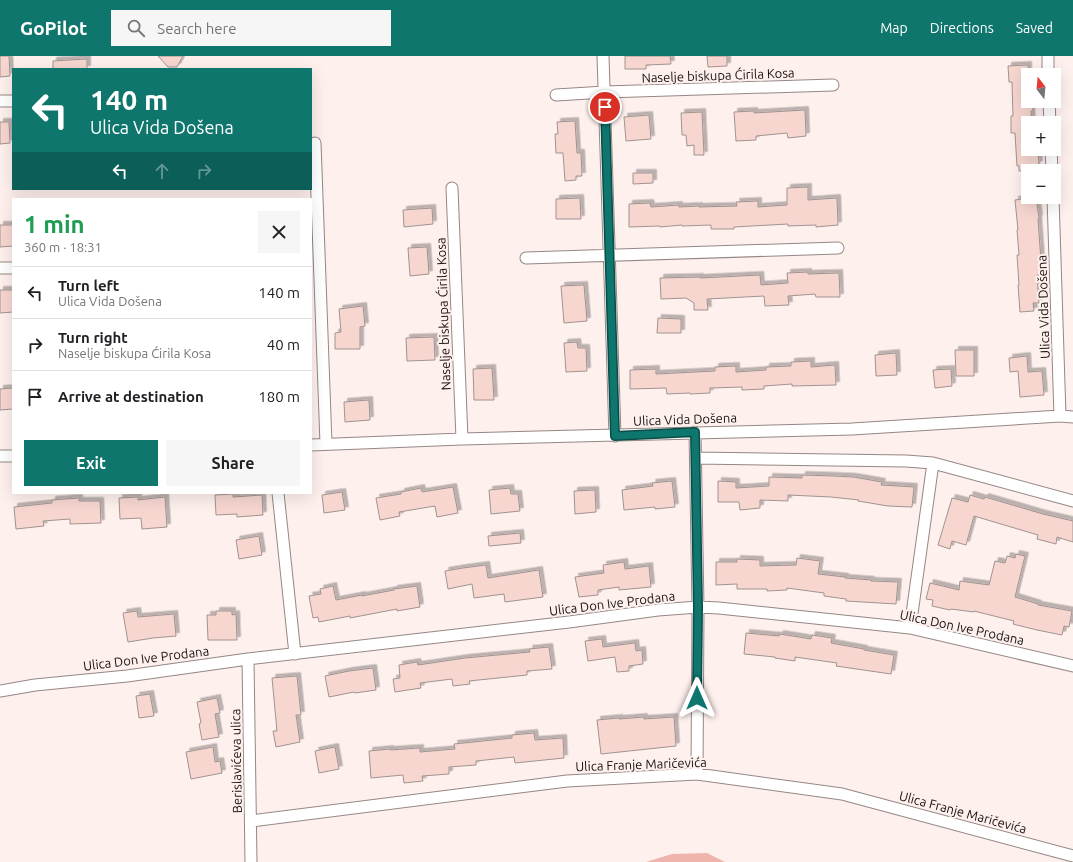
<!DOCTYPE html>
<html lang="en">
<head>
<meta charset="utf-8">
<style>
	body { margin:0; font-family:Ubuntu,sans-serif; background:#f6f6f6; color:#202124; height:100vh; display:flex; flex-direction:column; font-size:15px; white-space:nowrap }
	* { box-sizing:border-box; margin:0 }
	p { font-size:13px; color:#757577 }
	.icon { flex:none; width:22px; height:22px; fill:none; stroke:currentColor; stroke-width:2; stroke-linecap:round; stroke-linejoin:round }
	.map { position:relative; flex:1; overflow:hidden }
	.side { position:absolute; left:12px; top:142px; width:300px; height:296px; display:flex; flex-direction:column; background:#fff; border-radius:0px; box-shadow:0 4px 16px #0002 }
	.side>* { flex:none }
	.guide { position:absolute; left:12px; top:12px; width:300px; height:122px; border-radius:0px; box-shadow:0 4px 16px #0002; background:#0f766e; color:#fff; overflow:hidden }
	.needle { width:26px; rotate:344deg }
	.fabs { position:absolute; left:1021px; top:12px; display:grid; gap:8px }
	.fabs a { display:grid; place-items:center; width:40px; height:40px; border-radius:0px; background:#fff; box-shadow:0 4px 16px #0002; font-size:20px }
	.pin { position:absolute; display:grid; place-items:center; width:34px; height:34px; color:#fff; margin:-17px; border:2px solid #fff; border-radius:50%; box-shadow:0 1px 4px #0007 }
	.me { position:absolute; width:44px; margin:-22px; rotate:0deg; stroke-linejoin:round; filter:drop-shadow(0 0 3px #0008) }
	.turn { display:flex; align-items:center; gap:14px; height:84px; padding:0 12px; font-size:18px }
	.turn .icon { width:52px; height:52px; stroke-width:2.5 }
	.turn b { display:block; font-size:28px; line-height:34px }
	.lanes { display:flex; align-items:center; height:38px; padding:0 12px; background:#0003; justify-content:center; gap:20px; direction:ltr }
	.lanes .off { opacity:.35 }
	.round { display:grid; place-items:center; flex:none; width:42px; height:42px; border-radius:0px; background:#f6f6f6 }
	.summary { display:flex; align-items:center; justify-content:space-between; height:68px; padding:0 12px }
	h1 { font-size:24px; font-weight:700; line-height:30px; color:#1e9e55 }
	.primary-button { display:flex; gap:8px; margin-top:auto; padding:8px 12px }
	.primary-button a { flex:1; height:46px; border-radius:0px; background:#0f766e; color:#fff; font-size:16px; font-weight:700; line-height:46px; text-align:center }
	.primary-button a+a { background:#f6f6f6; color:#202124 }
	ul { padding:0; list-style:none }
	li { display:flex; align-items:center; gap:12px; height:52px; padding:0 12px; border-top:1px solid #e0e0e0 }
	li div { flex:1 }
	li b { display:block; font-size:15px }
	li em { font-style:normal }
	header { display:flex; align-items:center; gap:24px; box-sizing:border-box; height:56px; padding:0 20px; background:#0f766e; color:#fff }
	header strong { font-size:19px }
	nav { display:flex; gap:22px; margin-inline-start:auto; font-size:14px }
	.search { width:280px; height:36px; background:#f6f6f6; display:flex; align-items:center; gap:10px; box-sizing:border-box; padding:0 14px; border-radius:0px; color:#757577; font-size:15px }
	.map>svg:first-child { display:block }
	.green { fill:#efb4ab }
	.building { fill:#f7d6d0; stroke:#a09390; filter:url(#shadow) }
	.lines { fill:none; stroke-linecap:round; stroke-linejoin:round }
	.street-casing { stroke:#948785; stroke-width:13 }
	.street { stroke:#fff; stroke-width:11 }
	.route-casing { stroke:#0a4d48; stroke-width:10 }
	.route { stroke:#0f766e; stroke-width:7 }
	.labels { text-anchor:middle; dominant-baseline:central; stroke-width:4; stroke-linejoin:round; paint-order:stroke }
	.street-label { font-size:13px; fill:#171211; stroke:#fef0ed }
</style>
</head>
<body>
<header>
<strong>GoPilot</strong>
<div class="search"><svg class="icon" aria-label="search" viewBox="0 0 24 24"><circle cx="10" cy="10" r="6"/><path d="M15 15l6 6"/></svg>Search here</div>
<nav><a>Map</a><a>Directions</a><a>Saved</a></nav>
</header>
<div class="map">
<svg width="1073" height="806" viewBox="0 0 1073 806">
	<defs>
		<filter id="shadow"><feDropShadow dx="3.5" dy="-3.5" stdDeviation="0" flood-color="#0004"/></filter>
	</defs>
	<rect width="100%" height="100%" fill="#fef0ed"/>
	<!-- green -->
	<path class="green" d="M707 797 725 806H646L672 798Z"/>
	<!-- building -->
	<path class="building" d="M0 0H9L10 20 0 21Z
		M158 0H183L177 11H168Z
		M625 0H670L671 8 646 9V13H625Z
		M707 0H727V10L708 11Z
		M87 3V13H53V5Z
		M1028 9V45H1032L1033 55H1031L1032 67H1028V93H1038L1039 108 1036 109 1037 115H1019V110H1017L1015 77H1011V60H1013L1012 26H1009L1008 10Z
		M805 54 806 80 788 82 787 77 756 80V84L736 85 734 56 754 55V57Z
		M702 56 704 99H694V89L687 90 686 79H682L681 57Z
		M649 59 651 83 626 85 624 61Z
		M575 65 577 97H581L582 120H576V124L565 125 563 97H556L555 78H558L557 66Z
		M0 66H9L10 87 0 88Z
		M633 117H653V127L633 128Z
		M808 131V144L837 142 838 169 816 171V169L788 170V168L734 171V173H711V169L682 170V169L660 171V170L629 171V148L650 147 651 151 679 149V151L699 150V151L737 150 736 146 758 145V151L787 149V132Z
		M1036 141 1039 162 1038 163 1042 219H1037L1039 247H1033L1034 255 1020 256 1018 229H1019L1017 199H1019L1017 174H1018L1015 144Z
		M580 142 581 163H556V143Z
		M432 152 433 168 404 171 403 154Z
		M0 169H13V190L0 191Z
		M427 191 429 218 410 220 408 192Z
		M808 216V218L839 217 840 241H816L815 238 788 240 789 249 765 250 764 240 707 243 708 254H694V247L686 242 661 243 660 222 700 221V222L760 219 761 229 788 227 787 217Z
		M584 229 587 265 564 267 561 230Z
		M0 234H13V256L0 257Z
		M363 250 365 270 360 271V293H335V277L341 276 339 253Z
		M658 262 681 263V277H657Z
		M434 281 435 304 407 305 406 282Z
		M577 286 578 292H586L587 315 566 316 564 287Z
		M955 294H974V320H956Z
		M896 297 897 319 876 320 875 299Z
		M1027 300 1028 316 1042 315 1044 339 1020 341 1018 315 1010 316 1009 302Z
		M811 305V311L835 309 836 329 792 330V328L764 330V333L742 334V331L710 332V337L690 338V337L667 338 666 332 630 333V314L656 313V318L715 315V311L736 310V316L766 314V311L791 310V306Z
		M492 312 494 344H474L473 313Z
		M951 313 952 330 935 332 933 314Z
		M13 332V353L0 354V333Z
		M369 344 370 364 345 366 344 346Z
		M802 419 832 420H833L853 421 882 426 881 429 914 431 912 451 888 450 858 445 859 444 831 441 788 439V445L760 444V452L740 454 739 446H718V425L736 426V432L769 430V421L802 422Z
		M672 425 675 451 655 453V451L624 454 622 434 653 430 652 427Z
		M453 431 458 457 437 461 435 450 399 456 400 460 380 464 376 442 401 438V436L421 432 422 436Z
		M510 432 511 438H518L520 455 491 458 489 434Z
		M595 434 596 456 575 458 574 435Z
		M342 436 345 454 324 457 322 439Z
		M233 438V441L262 439 263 459 237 461V458L216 459 215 439Z
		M970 439 984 443 985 441 1043 458 1073 465V486L1057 481 1056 488 1037 483 1038 479 974 460 966 489 952 485 950 493 938 489 952 442 968 446Z
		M138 441V444L165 441 167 471 142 473 141 462 120 463 119 442Z
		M79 442V445H100L101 467 70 468V463L43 465 44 470 16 473 14 451 52 447V444Z
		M520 477 521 487 489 490 488 480Z
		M259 480 262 499 239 503 236 484Z
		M1016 498 1025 500 1015 541 1038 548V549L1072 555 1069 571 1064 570 1062 579 1037 574 1013 568 1014 565 974 555V556L951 553 950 554 932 550 933 544 926 543 930 527 959 534 960 525 989 529 995 505 1005 507 1007 500 1015 502Z
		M797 502 820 505 818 518 845 521V522L871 524V525L898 526 896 548 846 545V543L824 540V537L787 532V534L767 535V533H737V528L716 529V506H737V503L760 504V510L796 509Z
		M624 506 625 513 649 510 651 531 619 534V531L598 534V539L579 541 575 521 604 517 603 509Z
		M486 509 488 522 539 514 543 541 505 546 504 538 474 542 472 528 448 533 445 515 463 512Z
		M333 530 336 544 362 539V540L394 534V533L417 530 420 551 397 555V553L350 562V560L319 566 318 561 313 562 309 540 321 538 320 533Z
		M137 555 138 561 174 558 176 580 153 582 128 586 123 557Z
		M216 555H232V559L236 558 237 584H208L207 559H216Z
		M746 577 779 580 780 578 811 583 812 579 832 582 831 587 864 593V594L894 599 891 618 836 610 837 607 795 601V605L775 602V601L744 598Z
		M602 583 603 591 635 587 636 595 642 594 643 608 629 610V615L617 616 615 601 588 605 585 585Z
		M549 591 552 613 527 615V619L469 625 470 628 453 630 452 623 420 627 421 632 395 636 393 623 400 622 399 609 417 606 418 609 465 602 530 596 529 593Z
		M373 612 376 634 355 637 354 636 329 641 325 620 349 615Z
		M297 620 301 659H296L300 686 276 691 273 675H277L272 622Z
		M150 638 154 660 139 662 136 640Z
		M217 642 220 657 215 658 219 681 202 684 199 668 201 667 197 646Z
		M644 661V663L674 661 676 690 601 698 597 664 619 662V663Z
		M534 677 535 684 563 682 564 702 515 707 514 701 476 705V709L449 711V718L422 720 423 725 404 727 403 719 371 722 369 695 390 693V694L420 692V696L455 693 454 688 512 682V679Z
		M213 691 215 706 220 705 222 717 191 723 186 696Z
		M335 691 339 713 319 717 315 695Z"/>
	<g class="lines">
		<defs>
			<path id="street" d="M603 0 615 380
				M1048 0V19
				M556 39 605 36 833 29
				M0 45H13
				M1049 45 1050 67
				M315 87 326 388
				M1051 93 1052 115
				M452 132 462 383
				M1053 141 1060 360
				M526 202 838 192
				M0 212H13
				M695 376 698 551 697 718
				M311 389 462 383 852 373 1060 360 1073 361
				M0 400H13
				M696 402 906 405 933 407 1073 445
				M278 437 295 598
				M910 572 933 407
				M248 603 251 806
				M0 635 35 629 127 620 248 603 569 566 658 554 698 551 719 552 910 572 1073 610
				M251 765 567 725 697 718 842 738 1073 800"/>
		</defs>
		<!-- street casing -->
		<use href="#street" class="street-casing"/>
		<!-- street -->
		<use href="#street" class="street"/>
	</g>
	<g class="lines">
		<defs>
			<path id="route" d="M605 51 615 380 695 376 698 551 697 642"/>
		</defs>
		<!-- route casing -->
		<use href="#route" class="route-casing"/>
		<!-- route -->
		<use href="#route" class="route"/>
	</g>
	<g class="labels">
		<!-- street labels -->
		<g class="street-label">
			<text transform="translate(718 19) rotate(-2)">Naselje biskupa Ćirila Kosa</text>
			<text transform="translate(1043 251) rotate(-92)">Ulica Vida Došena</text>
			<text transform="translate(443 258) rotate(-92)">Naselje biskupa Ćirila Kosa</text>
			<text transform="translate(685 363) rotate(-2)">Ulica Vida Došena</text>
			<text transform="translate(612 547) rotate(-7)">Ulica Don Ive Prodana</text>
			<text transform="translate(962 571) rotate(12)">Ulica Don Ive Prodana</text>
			<text transform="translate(146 602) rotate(-7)">Ulica Don Ive Prodana</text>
			<text transform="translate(236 705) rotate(-91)">Berislavićeva ulica</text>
			<text transform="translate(641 708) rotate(-2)">Ulica Franje Maričevića</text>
			<text transform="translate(963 756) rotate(15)">Ulica Franje Maričevića</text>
		</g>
	</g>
</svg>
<div class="fabs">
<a><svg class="needle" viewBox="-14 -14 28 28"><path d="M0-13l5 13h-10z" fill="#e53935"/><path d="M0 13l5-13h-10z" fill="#757577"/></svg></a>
<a>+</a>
<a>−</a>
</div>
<div class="pin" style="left:605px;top:51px;background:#d93025"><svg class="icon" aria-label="arrive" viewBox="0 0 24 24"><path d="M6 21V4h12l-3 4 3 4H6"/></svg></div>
<svg class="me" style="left:697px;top:642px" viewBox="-20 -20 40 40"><path d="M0-17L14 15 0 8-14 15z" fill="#0f766e" stroke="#fff" stroke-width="4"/></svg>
<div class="guide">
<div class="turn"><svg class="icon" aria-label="left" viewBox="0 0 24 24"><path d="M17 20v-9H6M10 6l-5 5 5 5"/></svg><div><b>140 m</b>Ulica Vida Došena</div></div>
<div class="lanes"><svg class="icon" aria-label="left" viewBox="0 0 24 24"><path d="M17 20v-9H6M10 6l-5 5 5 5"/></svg><svg class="icon off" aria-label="ahead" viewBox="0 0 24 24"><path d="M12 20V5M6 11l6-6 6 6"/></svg><svg class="icon off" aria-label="right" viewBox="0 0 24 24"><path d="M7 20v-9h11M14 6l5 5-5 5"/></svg></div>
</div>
<section class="side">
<div class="summary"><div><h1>1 min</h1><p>360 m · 18:31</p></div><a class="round"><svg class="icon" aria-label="close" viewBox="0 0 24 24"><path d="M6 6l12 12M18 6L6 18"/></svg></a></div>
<ul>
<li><svg class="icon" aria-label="left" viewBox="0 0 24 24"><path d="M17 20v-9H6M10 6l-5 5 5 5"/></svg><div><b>Turn left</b><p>Ulica Vida Došena</p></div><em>140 m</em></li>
<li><svg class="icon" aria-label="right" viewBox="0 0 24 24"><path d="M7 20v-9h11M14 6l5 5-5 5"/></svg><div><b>Turn right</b><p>Naselje biskupa Ćirila Kosa</p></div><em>40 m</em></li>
<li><svg class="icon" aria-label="arrive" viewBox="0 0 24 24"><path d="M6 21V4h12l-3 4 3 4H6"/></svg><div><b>Arrive at destination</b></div><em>180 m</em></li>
</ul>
<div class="primary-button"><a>Exit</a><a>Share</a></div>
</section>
</div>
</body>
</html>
